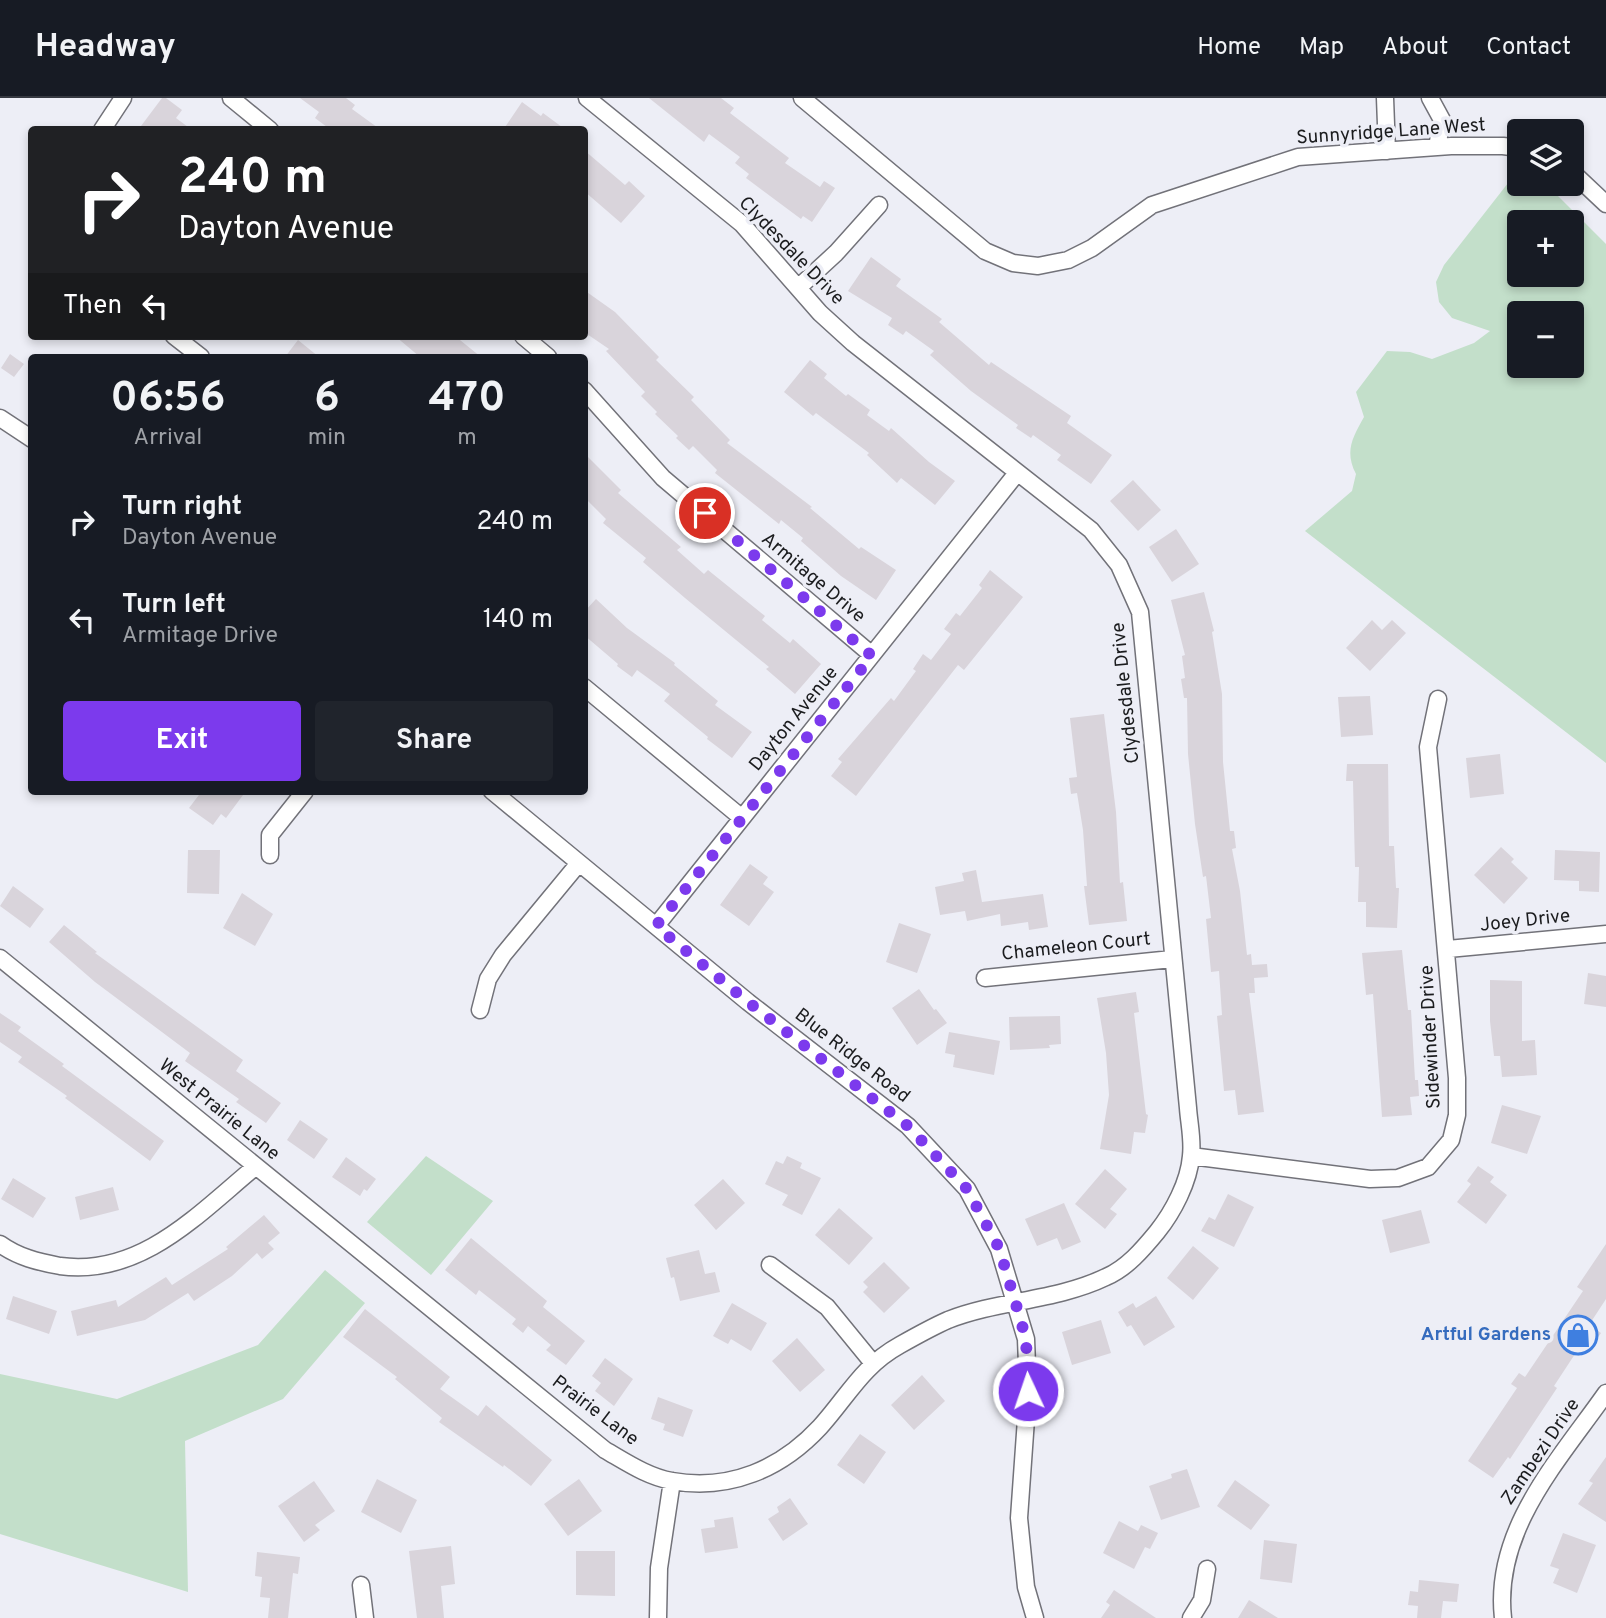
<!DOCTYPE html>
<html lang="en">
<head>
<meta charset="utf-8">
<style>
	body { margin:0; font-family:Overpass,sans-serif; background:#20242c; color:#f1f3f6; height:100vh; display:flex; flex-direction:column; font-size:26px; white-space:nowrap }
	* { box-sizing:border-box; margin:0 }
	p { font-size:23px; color:#9ea1a6 }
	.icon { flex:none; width:38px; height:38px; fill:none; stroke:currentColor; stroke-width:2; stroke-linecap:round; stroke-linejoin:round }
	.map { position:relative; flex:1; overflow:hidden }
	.side { position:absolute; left:28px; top:256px; width:560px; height:441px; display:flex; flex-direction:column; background:#171b24; border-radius:7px; box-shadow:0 4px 10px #0003 }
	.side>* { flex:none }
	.banner { position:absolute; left:28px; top:28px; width:560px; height:214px; border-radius:7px; box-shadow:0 4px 10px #0003; background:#202124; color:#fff; overflow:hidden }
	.tools { position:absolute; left:1507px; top:21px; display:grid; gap:14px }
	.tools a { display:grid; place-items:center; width:77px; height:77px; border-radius:7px; background:#171b24; box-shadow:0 4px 10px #0003; font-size:35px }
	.pin { position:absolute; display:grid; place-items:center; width:60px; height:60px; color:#fff; margin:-30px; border:4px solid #fff; border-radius:50%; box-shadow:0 2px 7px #0007 }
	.me { position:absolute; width:77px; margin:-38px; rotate:357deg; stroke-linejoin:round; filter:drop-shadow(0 0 5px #0008) }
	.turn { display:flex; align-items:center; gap:24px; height:147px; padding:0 35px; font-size:32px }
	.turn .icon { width:91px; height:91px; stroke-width:2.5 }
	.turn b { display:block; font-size:49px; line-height:60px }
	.then { display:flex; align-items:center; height:66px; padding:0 35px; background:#0003; gap:14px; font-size:26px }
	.eta { display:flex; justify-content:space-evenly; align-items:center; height:119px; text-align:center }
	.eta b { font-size:42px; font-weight:700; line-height:49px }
	.action { display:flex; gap:14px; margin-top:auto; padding:14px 35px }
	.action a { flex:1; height:80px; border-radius:7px; background:#7c3aed; color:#fff; font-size:28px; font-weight:700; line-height:80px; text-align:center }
	.action a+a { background:#20242c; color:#f1f3f6 }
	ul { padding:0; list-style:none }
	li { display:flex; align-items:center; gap:21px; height:98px; padding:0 35px }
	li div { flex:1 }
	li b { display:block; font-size:26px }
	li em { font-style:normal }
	header { display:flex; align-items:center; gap:42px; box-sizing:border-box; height:98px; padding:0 35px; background:#171b24; border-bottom:2px solid #363941 }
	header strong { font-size:33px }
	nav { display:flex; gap:38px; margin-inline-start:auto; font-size:24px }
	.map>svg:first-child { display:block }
	.green { fill:#c3dfca; fill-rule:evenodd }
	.building { fill:#d9d4db }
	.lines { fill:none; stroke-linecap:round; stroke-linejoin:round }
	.minor-casing { stroke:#727279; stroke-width:19 }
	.minor { stroke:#fff; stroke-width:16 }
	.route { stroke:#7c3aed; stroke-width:12; stroke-dasharray:0 21.6 }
	.labels { text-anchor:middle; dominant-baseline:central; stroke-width:7; stroke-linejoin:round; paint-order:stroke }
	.street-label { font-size:19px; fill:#1b1c1e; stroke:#edeef6 }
	.shop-label { font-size:19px; font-weight:bold; fill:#366cbe; stroke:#edeef6; text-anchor:end }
</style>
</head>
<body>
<header>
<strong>Headway</strong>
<nav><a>Home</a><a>Map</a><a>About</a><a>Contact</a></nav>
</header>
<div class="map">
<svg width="1606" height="1520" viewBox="0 0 1606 1520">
	<rect width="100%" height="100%" fill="#edeef6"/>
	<!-- green -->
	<path class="green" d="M1519 71V86H1546L1606 146V665L1305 433 1352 393 1356 376C1344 353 1353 339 1364 319L1356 294 1387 253 1410 254 1432 261 1474 245 1490 233 1452 220 1439 204 1436 184 1444 167ZM1519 124H1572V177H1519ZM1519 215H1572V268H1519Z
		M426 1058 493 1103 431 1177 367 1124Z
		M325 1172 365 1205 283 1301 185 1343 188 1494 0 1436V1276L117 1301 258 1247Z"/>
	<!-- building -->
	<path class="building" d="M162 0H166L182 12 176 20 192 32H138Z
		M300 0H346L355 7 352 11 381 32H331L315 20 319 14Z
		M649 0H721L734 10 730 15 789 60 785 65 820 89 824 83 835 90 812 124 803 118 801 121 746 80 749 76 735 65 740 59 709 36 704 44Z
		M522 4 541 18 543 15 566 32H503Z
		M584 52 625 87 629 83 645 98 621 125 584 93Z
		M871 159 901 181 896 188 942 221 939 224 989 267 991 264 1071 318 1067 325 1112 357 1091 386 1057 362 1061 357 1033 337 1031 340 1016 330 1018 327 971 293 930 257 934 253 906 233 903 237 888 227 892 220 848 193Z
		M584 192 615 214 659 259 656 262 694 299 691 302 730 342 727 345 812 409 810 410 859 451 861 449 896 472 876 502 841 478 801 443 803 440 781 422 779 426 715 375 717 372 693 348 689 352 676 340 678 338 655 316 657 314 641 298 645 294 606 253 609 251 584 234Z
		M395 238H455L481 259H420Z
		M298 242 319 259H285Z
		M10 256 24 266 14 279 1 270Z
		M810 262 827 276 824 280 846 298 848 296 870 312 867 317 889 333 891 330 929 364 955 383 935 407 901 380 897 385 867 357 869 355 816 315 813 318 784 294Z
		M584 355 621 392 618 395 681 449 677 452 704 476 708 472 765 518 762 522 790 545 793 541 821 566 795 596 766 571 769 569 685 500 643 464 646 460 603 425 606 421 584 399Z
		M1133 382 1161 412 1138 433 1110 403Z
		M1176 431 1199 466 1172 484 1149 449Z
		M990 472 1023 499 964 572 958 567 856 698 831 678 842 664 838 661 891 600 894 603 916 573 913 571 923 556 931 562 951 536 944 531 956 515 960 518 982 490 979 487Z
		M1204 494 1214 533 1212 534 1222 596 1223 664 1230 733H1234L1236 750 1232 751 1240 793 1247 857 1251 856 1252 867 1267 866 1268 879 1254 880 1255 895H1249L1264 1014 1238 1017 1235 992 1224 993 1217 918 1222 917 1219 873 1211 874 1206 821 1211 820 1206 778 1203 779 1195 726 1188 656 1187 600H1184L1181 581 1185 580 1182 558 1185 557 1171 502Z
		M596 501 627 530 675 565 674 567 718 603 715 607 752 634 732 660 707 641 708 639 664 603 670 596 637 572 632 579 617 568 618 566 584 537V514Z
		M1372 522 1382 532 1392 522 1406 535 1370 573 1346 550Z
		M1370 598 1373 637 1341 639 1338 599Z
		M1104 616 1116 714 1120 785 1123 784 1127 823 1089 827 1084 788H1087L1083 732 1077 695 1071 696 1069 680 1077 679 1070 620Z
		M1500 656 1504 696 1470 700 1466 660Z
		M1347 666H1388L1389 748H1394L1396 790H1399L1397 830 1366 829V804H1358L1359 769H1355L1353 683H1346Z
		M202 693H246L226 720 221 716 213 727 189 710Z
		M1501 749 1514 761 1511 764 1528 780 1504 806 1474 777Z
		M188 752H220L219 796 187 795Z
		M1555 752 1600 754 1599 794 1579 793V783L1554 782Z
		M750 766 768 779 763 786 774 794 749 828 720 807Z
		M976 772 982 804 1043 796 1048 829 1029 832 1028 824 1001 828 1000 816 967 823 965 813 940 817 935 789 964 783 962 775Z
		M13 788 44 811 30 830 0 808Z
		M242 795 273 816 255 848 223 830Z
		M899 825 931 836 917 875 886 864Z
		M64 827 97 854 95 855 243 962 236 973 281 1005 266 1025 236 1004 239 1001 185 963 190 955 95 884 49 844Z
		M1402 852 1408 912H1411L1415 982H1418L1419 998 1410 999 1412 1017 1382 1019 1373 896 1366 897 1362 855Z
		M1588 875 1606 878V909L1584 906Z
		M1490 882 1522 883V943L1535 942 1537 977 1502 979 1500 958H1494L1490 923Z
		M919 891 934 912 936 911 947 925 917 947 892 910Z
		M1136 894 1139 914 1134 915 1146 1016 1148 1017 1145 1035 1134 1034 1131 1056 1100 1051 1109 997 1106 955 1097 900Z
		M0 915 21 929 18 933 64 966 62 968 164 1043 150 1063 65 1000 67 998 18 964 22 959 0 944Z
		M1060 918 1061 946 1049 947 1050 950 1010 952 1009 919Z
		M949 934 1000 943 994 977 953 969 955 957 945 955Z
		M1502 1007 1541 1018 1527 1056 1491 1045Z
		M300 1022 328 1041 314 1061 287 1042Z
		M787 1058 802 1065 800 1070 821 1080 802 1117 782 1107 788 1097 765 1086 776 1063 783 1066Z
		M346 1059 376 1081 367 1093 364 1091 360 1098 332 1079Z
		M1478 1068 1494 1079 1490 1084 1507 1097 1486 1126 1457 1104 1471 1086 1467 1083Z
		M1105 1071 1127 1091 1110 1111 1117 1116 1105 1131 1075 1106Z
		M13 1080 46 1100 33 1120 1 1101Z
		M723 1081 745 1105 716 1132 694 1107Z
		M113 1089 119 1112 80 1122 75 1099Z
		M1228 1096 1254 1109 1234 1149 1201 1133 1209 1119 1215 1122Z
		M1064 1105 1081 1144 1062 1152 1057 1140 1037 1148 1025 1121Z
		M839 1110 873 1140 849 1167 815 1137Z
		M1421 1112 1430 1145 1390 1155 1382 1122Z
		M264 1117 280 1135 268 1145 274 1151 262 1161 257 1155 232 1178 194 1203 188 1195 145 1222 77 1238 71 1213 116 1202 118 1209 166 1179 172 1187 228 1151 226 1149Z
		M471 1140 547 1203 543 1209 585 1243 566 1267 546 1252 551 1247 528 1228 523 1235 512 1226 516 1221 479 1192 476 1197 445 1172Z
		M1606 1146V1201L1589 1227 1601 1235 1590 1251 1586 1248 1579 1258 1575 1256 1554 1288 1557 1290 1510 1361 1508 1359 1493 1380 1468 1363 1517 1290 1511 1286 1519 1275 1525 1279 1583 1193 1577 1189Z
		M1193 1148 1219 1170 1193 1202 1167 1180Z
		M699 1152 705 1176 715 1174 720 1194 680 1203 674 1179 671 1180 666 1160Z
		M884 1164 910 1190 884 1215 863 1194 868 1189 863 1184Z
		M13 1198 57 1213 49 1236 6 1221Z
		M1156 1198 1175 1229 1144 1248 1131 1227 1127 1229 1118 1214 1133 1205 1136 1210Z
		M732 1205 767 1225 751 1253 731 1241 728 1246 713 1238Z
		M365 1211 450 1279 440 1291 478 1318 486 1307 552 1362 531 1388 504 1367 503 1369 439 1324 442 1320 395 1281 397 1279 343 1239Z
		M1101 1222 1111 1255 1072 1267 1062 1234Z
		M797 1240 825 1272 800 1294 772 1263Z
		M605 1260 633 1281 614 1308 595 1293 601 1285 592 1278Z
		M922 1277 945 1303 914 1332 891 1307Z
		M658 1299 693 1312 683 1339 663 1332 665 1326 651 1321Z
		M860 1336 886 1354 864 1386 837 1367Z
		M1606 1359V1424L1578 1406 1593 1385 1589 1383Z
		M1187 1371 1200 1409 1161 1422 1149 1388 1172 1380 1171 1376Z
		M377 1381 417 1402 401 1435 361 1414Z
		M579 1381 602 1413 568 1438 544 1406Z
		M1235 1382 1270 1407 1251 1432 1217 1408Z
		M314 1383 335 1413 315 1427 320 1432 304 1444 278 1408Z
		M790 1400 808 1426 783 1443 768 1421 779 1414 777 1409Z
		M733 1419 738 1450 705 1455 701 1431 715 1429 714 1422Z
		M1119 1423 1138 1433 1141 1427 1158 1435 1150 1451 1145 1449 1134 1471 1103 1455Z
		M1563 1435 1596 1447 1577 1495 1553 1485 1559 1471 1550 1468Z
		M1264 1442 1297 1446 1292 1485 1260 1481Z
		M451 1448 455 1486 441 1488 444 1520H417L409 1453Z
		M576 1453H615V1498L576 1497Z
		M257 1454 300 1459 298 1476 293 1475 288 1520H268L270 1500 260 1499 262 1479 255 1478Z
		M1419 1482 1459 1486 1457 1504 1443 1503 1441 1520H1417L1418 1508 1408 1507 1410 1493 1418 1494Z
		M1114 1492 1156 1520H1101L1110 1507 1106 1504Z
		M1249 1502 1278 1520H1238Z"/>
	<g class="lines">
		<defs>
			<path id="minor" d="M231 0 270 32
				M802 0 985 153 1013 165 1038 168 1068 162 1092 150 1152 107 1298 59 1451 48H1503L1519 50
				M1385 0 1387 53
				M1430 0 1442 22 1437 49
				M102 32 123 0
				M1572 74 1606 106
				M799 189 836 155 879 107
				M174 238 201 259
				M523 238 548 259
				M584 292 663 380 872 557
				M0 320 32 341
				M584 589 742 720
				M492 693 748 904 908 1028 967 1091 999 1151 1026 1241 1028 1293 1019 1420 1026 1489 1035 1520
				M270 757V737L305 693
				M656 828 1017 375
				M1448 851 1606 836
				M0 860 605 1352C626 1364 648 1379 672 1383 730 1393 781 1371 820 1329 848 1298 862 1268 900 1247 916 1238 932 1229 948 1222 999 1202 1056 1203 1106 1179 1127 1170 1143 1151 1157 1134 1173 1114 1189 1084 1191 1058 1193 1042 1189 1025 1188 1010L1140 514 1119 467 1091 432 853 245 820 215 742 126 587 0
				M985 880 1172 861
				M480 912 488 881 503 857 579 765
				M1191 1058 1370 1081 1398 1080 1428 1069 1451 1042 1457 1017V980L1428 649 1438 601
				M0 1146C18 1159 38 1164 60 1168 141 1179 198 1116 255 1069
				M770 1167 827 1209 872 1264
				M361 1487 365 1520
				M658 1520 659 1470 672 1383
				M1191 1520 1202 1502 1207 1471
				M1503 1520C1493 1432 1559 1362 1606 1295"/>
		</defs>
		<!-- minor casing -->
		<use href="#minor" class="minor-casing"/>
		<!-- minor -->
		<use href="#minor" class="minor"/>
	</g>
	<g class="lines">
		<!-- route -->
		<path class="route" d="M705 415 872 558 656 828 748 904 908 1028 967 1091 999 1150 1015 1203 1026 1241 1028 1293"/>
	</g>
	<!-- icons -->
	<defs>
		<symbol id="shop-ring" viewBox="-11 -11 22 22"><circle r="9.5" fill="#edeef6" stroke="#3f7fe0" stroke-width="1.5"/><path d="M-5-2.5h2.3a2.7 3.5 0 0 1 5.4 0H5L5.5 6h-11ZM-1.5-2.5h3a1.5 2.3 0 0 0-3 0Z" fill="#3f7fe0"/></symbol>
	</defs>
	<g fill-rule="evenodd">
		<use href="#shop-ring" x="1556" y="1215" width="44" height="44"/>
	</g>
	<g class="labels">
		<!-- street labels -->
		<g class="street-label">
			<text transform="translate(1391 34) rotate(-4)">Sunnyridge Lane West</text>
			<text transform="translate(791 153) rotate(46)">Clydesdale Drive</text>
			<text transform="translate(813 480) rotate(40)">Armitage Drive</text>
			<text transform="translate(1126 595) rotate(-96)">Clydesdale Drive</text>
			<text transform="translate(794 621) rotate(-51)">Dayton Avenue</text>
			<text transform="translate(1525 823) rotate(-6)">Joey Drive</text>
			<text transform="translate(1076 849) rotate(-6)">Chameleon Court</text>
			<text transform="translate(1431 939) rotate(-93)">Sidewinder Drive</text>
			<text transform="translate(852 958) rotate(38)">Blue Ridge Road</text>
			<text transform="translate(219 1012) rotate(39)">West Prairie Lane</text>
			<text transform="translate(595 1313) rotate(37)">Prairie Lane</text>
			<text transform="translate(1541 1354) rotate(-56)">Zambezi Drive</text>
		</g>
		<!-- shop labels -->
		<g class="shop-label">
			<text x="1551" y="1237">Artful Gardens</text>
		</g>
	</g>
</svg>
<div class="tools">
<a><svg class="icon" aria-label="layers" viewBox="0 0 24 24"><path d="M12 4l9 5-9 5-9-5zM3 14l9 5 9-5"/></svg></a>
<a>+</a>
<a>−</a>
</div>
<div class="pin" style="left:705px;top:415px;background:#d93025"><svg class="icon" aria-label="arrive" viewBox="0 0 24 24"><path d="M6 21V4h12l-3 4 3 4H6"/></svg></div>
<svg class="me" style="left:1028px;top:1293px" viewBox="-20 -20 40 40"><circle r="17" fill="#7c3aed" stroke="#fff" stroke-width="3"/><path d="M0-11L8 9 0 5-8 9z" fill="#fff"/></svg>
<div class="banner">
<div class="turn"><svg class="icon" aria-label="right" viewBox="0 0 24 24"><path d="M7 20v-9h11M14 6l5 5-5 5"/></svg><div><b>240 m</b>Dayton Avenue</div></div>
<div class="then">Then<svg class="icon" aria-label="left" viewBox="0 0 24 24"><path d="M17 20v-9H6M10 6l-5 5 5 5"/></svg></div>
</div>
<section class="side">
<div class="eta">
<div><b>06:56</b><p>Arrival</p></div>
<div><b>6</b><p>min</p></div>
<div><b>470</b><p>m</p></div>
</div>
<ul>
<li><svg class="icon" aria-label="right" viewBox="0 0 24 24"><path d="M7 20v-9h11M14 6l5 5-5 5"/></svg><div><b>Turn right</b><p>Dayton Avenue</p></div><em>240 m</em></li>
<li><svg class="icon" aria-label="left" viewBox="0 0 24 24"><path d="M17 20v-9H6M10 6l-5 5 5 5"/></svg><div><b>Turn left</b><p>Armitage Drive</p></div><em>140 m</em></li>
</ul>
<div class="action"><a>Exit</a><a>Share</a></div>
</section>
</div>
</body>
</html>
